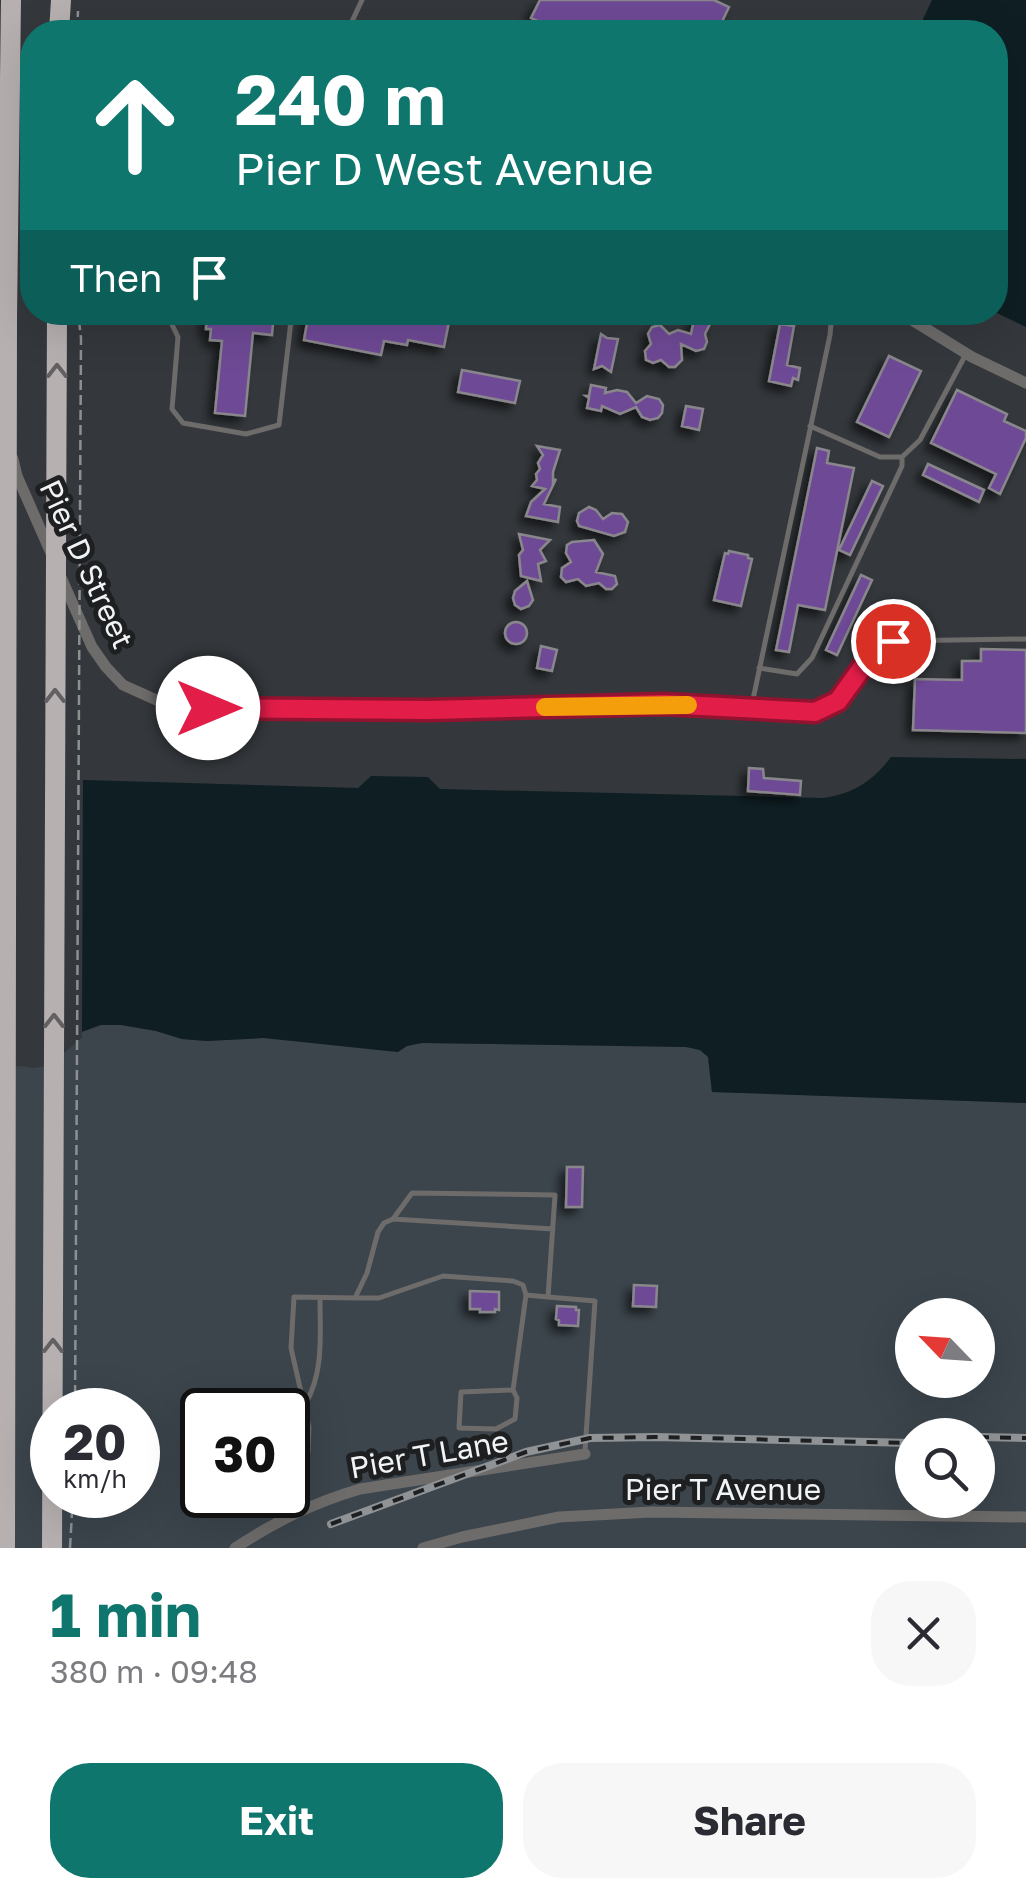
<!DOCTYPE html>
<html lang="en">
<head>
<meta charset="utf-8">
<style>
	body { margin:0; font-family:"Golos Text",sans-serif; background:#f7f7f7; color:#2b2b33; height:100vh; display:flex; flex-direction:column; font-size:38px; white-space:nowrap }
	* { box-sizing:border-box; margin:0 }
	p { font-size:32px; color:#7c7c81 }
	.icon { flex:none; width:55px; height:55px; fill:none; stroke:currentColor; stroke-width:2; stroke-linecap:round; stroke-linejoin:round }
	.map { position:relative; height:1548px; overflow:hidden }
	.drawer { display:flex; flex-direction:column; background:#fff; flex:1 }
	.drawer>* { flex:none }
	.top-card { position:absolute; left:20px; top:20px; width:988px; height:305px; border-radius:40px; box-shadow:0 10px 40px #0002; background:#0f766e; color:#fff; overflow:hidden }
	.needle { width:65px; rotate:295deg }
	.controls { position:absolute; left:895px; top:1298px; display:grid; gap:20px }
	.controls a { display:grid; place-items:center; width:100px; height:100px; border-radius:50%; background:#fff; box-shadow:0 10px 40px #0002; font-size:50px }
	.speed { position:absolute; left:30px; top:1388px; display:flex; gap:20px; font-size:50px; font-weight:700; text-align:center }
	.speed>* { display:grid; place-content:center; width:130px; height:130px; border-radius:50%; background:#fff; box-shadow:0 10px 40px #0002; line-height:1 }
	.speed small { font-size:25px; font-weight:400 }
	.speed .limit { border:5px solid #111; border-radius:15px; background:#fff; color:#111 }
	.pin { position:absolute; display:grid; place-items:center; width:85px; height:85px; color:#fff; margin:-42px; border:5px solid #fff; border-radius:50%; box-shadow:0 2px 10px #0007 }
	.me { position:absolute; width:110px; margin:-55px; rotate:90deg; stroke-linejoin:round; filter:drop-shadow(0 0 8px #0008) }
	.turn { display:flex; align-items:center; gap:35px; height:210px; padding:0 50px; font-size:45px }
	.turn .icon { width:130px; height:130px; stroke-width:2.5 }
	.turn b { display:block; font-size:70px; line-height:85px }
	.then { display:flex; align-items:center; height:95px; padding:0 50px; background:#0003; gap:20px; font-size:38px }
	.round { display:grid; place-items:center; flex:none; width:105px; height:105px; border-radius:40px; background:#f7f7f7 }
	.overview { display:flex; align-items:center; justify-content:space-between; height:170px; padding:0 50px }
	h1 { font-size:60px; font-weight:700; line-height:75px; color:#0f766e }
	.cta { display:flex; gap:20px; margin-top:auto; padding:20px 50px }
	.cta a { flex:1; height:115px; border-radius:40px; background:#0f766e; color:#fff; font-size:40px; font-weight:700; line-height:115px; text-align:center }
	.cta a+a { background:#f7f7f7; color:#2b2b33 }
	.map>svg:first-child { display:block }
	.built { fill:#3c454c; fill-rule:evenodd }
	.water { fill:#0e1e23 }
	.pier { fill:#34383c }
	.building { fill:#6e4a95; stroke:#89878c; stroke-width:2.5; filter:url(#shadow) }
	.lines { fill:none; stroke-linecap:round; stroke-linejoin:round }
	.path { stroke:#8c9093; stroke-width:2.5; stroke-dasharray:10 5; stroke-linecap:butt }
	.lane { stroke:#6e6b6b; stroke-width:5 }
	.street { stroke:#6e6b6b; stroke-width:11 }
	.highway { stroke:#b7b0b1; stroke-width:20 }
	.rail-casing { stroke:#8f9396; stroke-width:8 }
	.rail { stroke:#1d1f21; stroke-width:4; stroke-dasharray:11; stroke-linecap:butt }
	.path-bridge { stroke:#8c9093; stroke-width:2.5; stroke-dasharray:10 5; stroke-linecap:butt }
	.highway-bridge { stroke:#b7b0b1; stroke-width:20 }
	.oneway { stroke:#626062 }
	.route-casing { stroke:#92132f; stroke-width:25 }
	.route { stroke:#e11d48; stroke-width:18 }
	.slow { stroke:#f59e0b; stroke-width:18 }
	.labels { text-anchor:middle; dominant-baseline:central; stroke-width:10; stroke-linejoin:round; paint-order:stroke }
	.street-label { font-size:30px; fill:#f1f4f6; stroke:#1d1f21 }
</style>
</head>
<body>
<div class="map">
<svg width="1026" height="1548" viewBox="0 0 1026 1548">
	<defs>
		<filter id="shadow"><feDropShadow dx="-6" dy="6" stdDeviation="5" flood-color="#0009"/></filter>
	</defs>
	<rect width="100%" height="100%" fill="#34383c"/>
	<!-- built -->
	<path class="built" d="M101 1025H121L156 1031 182 1039 207 1041 263 1038 397 1052 407 1046 421 1043 686 1047 700 1050 708 1057 712 1092 1026 1103V1548H0V1063ZM912 1315H978V1380H912ZM52 1410H138V1495H52ZM202 1410H288V1495H202ZM912 1435H978V1500H912Z"/>
	<!-- water -->
	<path class="water" d="M932 0H1026V327L995 312V32H917Z
		M25 748 70 778 85 780 358 788 371 776 428 777 440 789 823 798C853 794 873 781 891 757L1026 759V1103L712 1092 708 1057 700 1050 686 1047 422 1043 407 1046 398 1052 264 1038 207 1041 182 1039 156 1031 121 1025H101L81 1032Z"/>
	<!-- pier -->
	<path class="pier" d="M16 697 33 745 32 749 57 768 83 775 82 1038 48 1066 34 1068 21 1066 0 1068Z"/>
	<!-- building -->
	<path class="building" d="M540 0H714L729 7 717 32H604L584 23 580 32H561L531 18Z
		M207 312H274L272 335 253 333 245 416 215 413 222 341 210 340 211 329H206Z
		M309 312H451L444 347 408 340 407 345 384 341 381 355 304 340Z
		M704 314 711 322 705 334 707 342 704 349 696 351 681 344 682 360 675 367H669L661 360 653 363 646 360 645 351 651 344 648 334 652 327 660 325 669 334 678 330 691 334 694 319Z
		M780 324 794 326 787 365 800 368 798 380 793 378 791 386 769 381Z
		M601 334 607 338 618 339 611 372 602 366 594 369Z
		M889 356 921 371 889 437 857 422Z
		M462 370 520 381 515 403 458 392Z
		M591 385 606 388 605 393 617 390 627 392 636 403 647 396 659 399 663 405 662 413 658 418 650 420 642 417 636 407 620 414 602 406 601 411 587 408 589 398 586 396H589Z
		M957 390 1007 414 1004 421 1026 431V438L1000 494 989 488 996 474 931 443Z
		M686 406 703 409 699 430 682 426Z
		M537 446 560 450 553 472V482L556 479 544 504 560 507 558 522 526 516 531 502 545 489 532 486 537 480 536 474 540 469 538 463 543 455Z
		M817 448 829 451 827 463 854 468 825 610 798 605 789 652 776 650Z
		M928 464 984 490 979 502 923 475Z
		M872 481 883 486 850 555 839 550Z
		M589 507 596 510 603 519 612 513 622 514 628 522 625 532 614 536 579 526 577 521 579 513Z
		M519 534 550 540 540 550 546 561 538 564 541 581 521 576 519 555 523 550Z
		M594 540 603 554 596 572 615 576 617 584 612 589H606L599 583 586 586 578 579 566 582 561 577 562 568 571 562 566 553 567 545 572 542Z
		M729 551 748 555V558L752 559 741 606 714 600 725 553 728 554Z
		M861 575 872 580 837 655 826 650Z
		M527 581 533 600 529 606 521 609 515 605 513 598 515 591Z
		M505 633a11 11 0 1 1 22 0a11 11 0 1 1-22 0Z
		M541 646 557 650 552 671 537 668Z
		M981 649 1026 650V733L913 730 915 679 962 680V661H981Z
		M749 768 763 769 764 778 801 781 800 795 748 791Z
		M567 1167H583L582 1207H566Z
		M634 1285 657 1286 656 1307 633 1306Z
		M470 1291 499 1292V1310L495 1309V1312H480V1309H470Z
		M557 1306 576 1307V1310H579L578 1326 559 1325V1320L556 1319Z"/>
	<g class="lines">
		<!-- path -->
		<path class="path" d="M77 32 78 11
			M70 1548 73 1495"/>
		<!-- lane -->
		<path class="lane" d="M347 32 362 0
			M166 312 178 337 172 409 183 423 246 434 279 425 292 312
			M810 426 880 457H902L920 440 966 354
			M759 668 797 674 812 658 902 466V457
			M667 704 815 712 837 701 872 654 893 641 1026 639
			M751 709 830 335 832 312
			M393 1219 553 1229
			M355 1298H379L443 1276 513 1281 523 1285 526 1295 548 1297
			M513 1390 461 1392 459 1428 496 1429 515 1419 517 1398 513 1390 526 1295
			M306 1403C324 1371 320 1334 320 1298
			M289 1515 308 1452 309 1427 291 1348 294 1297 355 1298 367 1273 378 1232 384 1223 393 1219 412 1193 555 1195 548 1297 595 1301 585 1451"/>
		<!-- street -->
		<path class="street" d="M899 312 972 357 1026 383
			M13 459 17 476 51 553
			M60 575 92 647 106 667 123 685 163 703 208 708 429 709 664 704
			M235 1548C276 1521 313 1503 360 1489L585 1454
			M423 1548 462 1537 559 1517 651 1512 1026 1517"/>
		<!-- highway -->
		<path class="highway" d="M59 32 61 0"/>
		<defs>
			<path id="rail" d="M978 1437 1026 1438
				M331 1524 526 1452 590 1438 655 1437 912 1443"/>
		</defs>
		<!-- rail casing -->
		<use href="#rail" class="rail-casing"/>
		<!-- rail -->
		<use href="#rail" class="rail"/>
		<!-- path-bridge -->
		<path class="path-bridge" d="M75 1410 81 338 78 312"/>
		<!-- highway-bridge -->
		<path class="highway-bridge" d="M5 1548 7 317 11 0
			M52 1548 57 312"/>
	</g>
	<!-- one-way arrows -->
	<defs><path id="oneway-chevron" d="M-2-3.5L2.5 0L-2 3.5" fill="none" stroke-width="1.6" stroke-linecap="round" stroke-linejoin="round" transform="scale(2.5)"/></defs>
	<g class="oneway">
		<use href="#oneway-chevron" transform="translate(57 371) rotate(-90)"/>
		<use href="#oneway-chevron" transform="translate(55 696) rotate(-90)"/>
		<use href="#oneway-chevron" transform="translate(54 1021) rotate(-90)"/>
		<use href="#oneway-chevron" transform="translate(53 1346) rotate(-90)"/>
	</g>
	<g class="lines">
		<defs>
			<path id="route" d="M208 708 429 710 664 704 815 712 838 701 872 654 893 641"/>
		</defs>
		<!-- route casing -->
		<use href="#route" class="route-casing"/>
		<!-- route -->
		<use href="#route" class="route"/>
		<!-- slow -->
		<path class="slow" d="M545 707 688 705"/>
	</g>
	<g class="labels">
		<!-- street labels -->
		<g class="street-label">
			<text transform="translate(87 564) rotate(65)">Pier D Street</text>
			<text transform="translate(429 1454) rotate(-10)">Pier T Lane</text>
			<text x="723" y="1489">Pier T Avenue</text>
		</g>
	</g>
</svg>
<div class="controls">
<a><svg class="needle" viewBox="-14 -14 28 28"><path d="M0-13l5 13h-10z" fill="#e53935"/><path d="M0 13l5-13h-10z" fill="#7c7c81"/></svg></a>
<a><svg class="icon" aria-label="search" viewBox="0 0 24 24"><circle cx="10" cy="10" r="6"/><path d="M15 15l6 6"/></svg></a>
</div>
<div class="speed"><div>20<small>km/h</small></div><div class="limit">30</div></div>
<div class="pin" style="left:893px;top:641px;background:#d93025"><svg class="icon" aria-label="arrive" viewBox="0 0 24 24"><path d="M6 21V4h12l-3 4 3 4H6"/></svg></div>
<svg class="me" style="left:208px;top:708px" viewBox="-20 -20 40 40"><circle r="19" fill="#fff"/><path d="M0-13L10 11 0 6-10 11z" fill="#e11d48"/></svg>
<div class="top-card">
<div class="turn"><svg class="icon" aria-label="ahead" viewBox="0 0 24 24"><path d="M12 20V5M6 11l6-6 6 6"/></svg><div><b>240 m</b>Pier D West Avenue</div></div>
<div class="then">Then<svg class="icon" aria-label="arrive" viewBox="0 0 24 24"><path d="M6 21V4h12l-3 4 3 4H6"/></svg></div>
</div>
</div>
<section class="drawer">
<div class="overview"><div><h1>1 min</h1><p>380 m · 09:48</p></div><a class="round"><svg class="icon" aria-label="close" viewBox="0 0 24 24"><path d="M6 6l12 12M18 6L6 18"/></svg></a></div>
<div class="cta"><a>Exit</a><a>Share</a></div>
</section>
</body>
</html>
